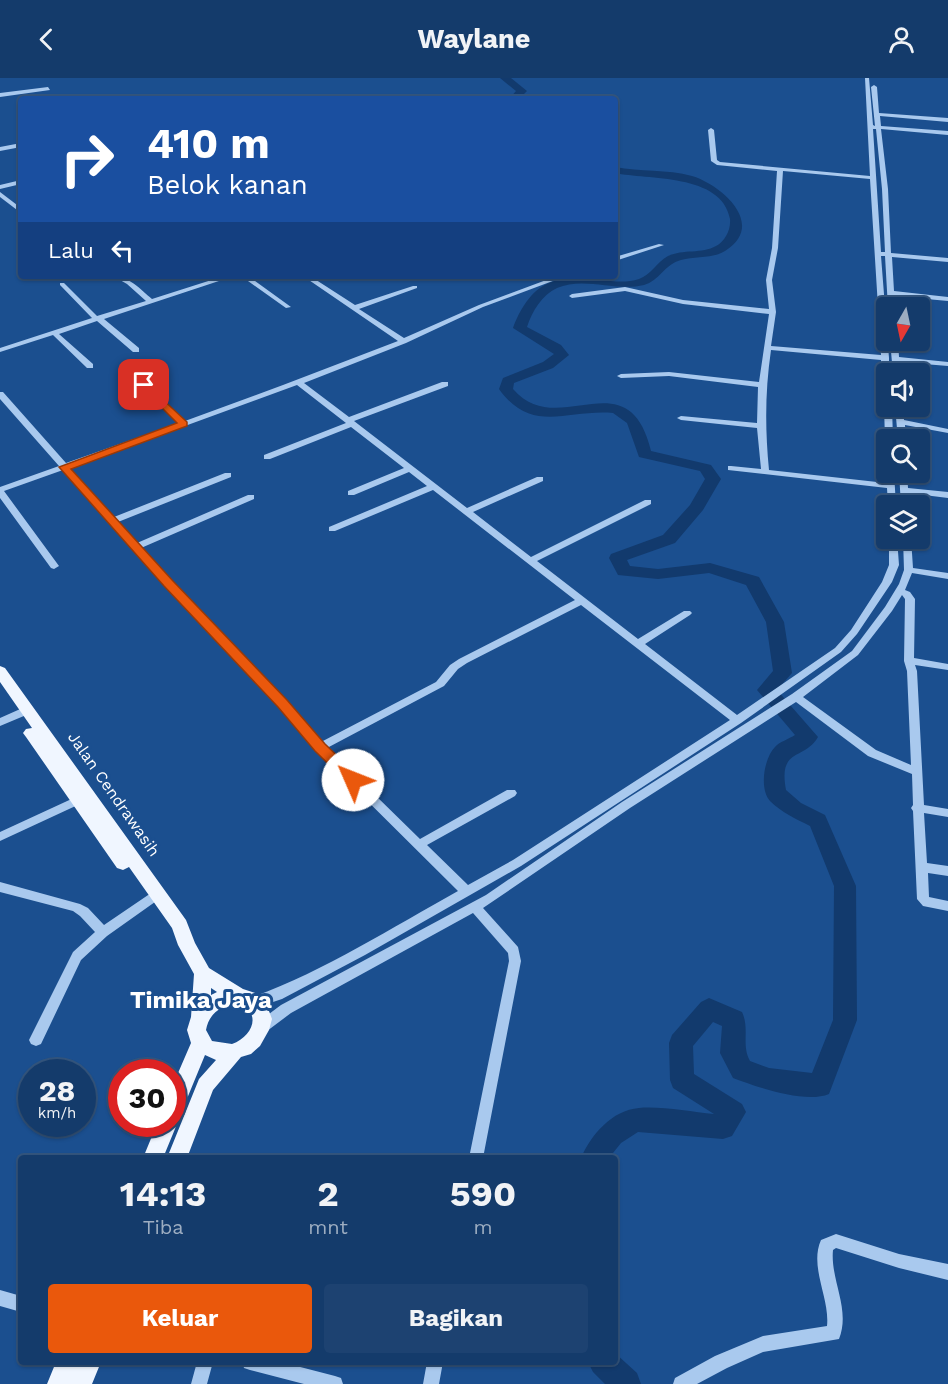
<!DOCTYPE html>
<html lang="id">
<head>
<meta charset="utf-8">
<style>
	body { margin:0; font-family:"Work Sans",sans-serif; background:#1d4271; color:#f1f3f6; height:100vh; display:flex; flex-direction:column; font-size:22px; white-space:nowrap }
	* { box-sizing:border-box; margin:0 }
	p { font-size:20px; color:#9dadc1 }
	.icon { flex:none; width:33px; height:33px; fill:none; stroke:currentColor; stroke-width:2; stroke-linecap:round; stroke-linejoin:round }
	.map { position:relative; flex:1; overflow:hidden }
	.sheet { position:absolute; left:18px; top:1077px; width:600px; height:210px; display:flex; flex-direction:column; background:#143b6b; border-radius:6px; box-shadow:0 2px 4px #0004,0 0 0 2px #33557e }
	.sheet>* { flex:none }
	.banner { position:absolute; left:18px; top:18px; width:600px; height:183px; border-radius:6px; box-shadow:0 2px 4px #0004,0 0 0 2px #33557e; background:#1a4fa0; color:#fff; overflow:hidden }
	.needle { width:39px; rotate:189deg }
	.tools { position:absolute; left:876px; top:219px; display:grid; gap:12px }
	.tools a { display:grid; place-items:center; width:54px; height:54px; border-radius:6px; background:#143b6b; box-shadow:0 2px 4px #0004,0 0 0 2px #33557e; font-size:30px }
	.speed { position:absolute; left:18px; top:981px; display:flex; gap:12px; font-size:30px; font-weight:700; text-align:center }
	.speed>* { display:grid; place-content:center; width:78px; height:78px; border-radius:50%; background:#143b6b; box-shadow:0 2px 4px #0004,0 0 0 2px #33557e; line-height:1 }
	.speed small { font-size:15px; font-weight:400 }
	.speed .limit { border:9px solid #d22; background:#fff; color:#111 }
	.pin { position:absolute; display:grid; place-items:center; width:51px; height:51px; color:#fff; margin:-26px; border-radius:12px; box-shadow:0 3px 9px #0006 }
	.me { position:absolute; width:66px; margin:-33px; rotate:314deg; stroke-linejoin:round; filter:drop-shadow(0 0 4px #0008) }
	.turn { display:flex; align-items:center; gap:21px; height:126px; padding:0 30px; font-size:27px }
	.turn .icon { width:78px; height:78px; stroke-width:2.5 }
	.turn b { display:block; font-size:42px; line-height:51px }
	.then { display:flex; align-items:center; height:57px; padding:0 30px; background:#0003; gap:12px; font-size:22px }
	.eta { display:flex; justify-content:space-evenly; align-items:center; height:102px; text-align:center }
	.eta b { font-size:36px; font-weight:700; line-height:42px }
	.primary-button { display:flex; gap:12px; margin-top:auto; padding:12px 30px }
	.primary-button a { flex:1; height:69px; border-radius:6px; background:#ea580c; color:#fff; font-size:24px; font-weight:700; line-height:69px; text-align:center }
	.primary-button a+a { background:#1d4271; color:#f1f3f6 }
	header { display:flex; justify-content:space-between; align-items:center; height:78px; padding:0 30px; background:#143b6b; font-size:27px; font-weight:700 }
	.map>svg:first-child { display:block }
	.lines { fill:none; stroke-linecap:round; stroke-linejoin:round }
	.river { fill:#123a6d; fill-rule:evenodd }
	.minor { fill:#a9c9ee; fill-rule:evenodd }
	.major { fill:#f0f6ff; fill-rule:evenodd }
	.route { fill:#ea580c; stroke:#983908; stroke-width:1.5 }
	.labels { text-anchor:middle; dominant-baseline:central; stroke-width:6; stroke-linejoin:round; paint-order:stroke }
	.street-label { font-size:16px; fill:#fff; stroke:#1b4f8f }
	.near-quarter-label { font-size:24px; font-weight:bold; fill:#fff; stroke:#1b4f8f }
</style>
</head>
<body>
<header><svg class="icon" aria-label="back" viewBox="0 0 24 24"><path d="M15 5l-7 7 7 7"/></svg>Waylane<svg class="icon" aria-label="person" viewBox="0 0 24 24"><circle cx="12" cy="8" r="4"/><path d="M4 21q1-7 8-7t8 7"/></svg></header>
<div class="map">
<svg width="948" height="1306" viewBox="0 0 948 1306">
	<rect width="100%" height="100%" fill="#1b4f8f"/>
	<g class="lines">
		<!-- river -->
		<path class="river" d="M500 0H511L527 13 519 21H509L516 13Z
			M615 89C640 94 667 91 692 98 722 107 767 147 725 173 712 181 695 178 681 182 665 186 659 203 644 207 616 214 584 198 557 210 542 217 532 233 527 249L561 267 569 277 553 290 514 305 513 311C558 364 628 278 651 373L711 387 721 401 703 432 675 465 627 482 630 488 658 491 710 485 759 499 784 544 792 595 777 612 818 659C804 683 778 669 786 712L801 725 825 737 856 808 857 942 829 1016C805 1026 757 1009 733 1000L720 975 722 948 713 944 693 968 694 996 742 1026 746 1034 732 1058 723 1061 638 1054 621 1065 609 1080H581C591 1057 612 1032 639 1030 661 1028 691 1034 714 1036L673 1010 670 1002 669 965 672 957 701 924 709 920 742 934C750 951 741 967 750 983L769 990 812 995 833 942 834 808 810 748C796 741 781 734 770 723 759 711 764 680 775 669 779 664 789 661 795 657L757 612 773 593 766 544 746 507 709 495 658 501 618 497 609 480 611 476 663 457 690 427 705 401 700 393 639 379 627 345 613 335C567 331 532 357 499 311L503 300 543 284 554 276 513 250C519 233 531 212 549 205 580 191 611 210 639 201 651 197 657 184 668 178 683 171 702 176 716 168 725 163 731 152 730 141 722 95 647 102 615 95Z
			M615 1275 637 1295 641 1306H605L593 1294 588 1284H615Z"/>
		<!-- minor -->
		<path class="minor" d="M865 0H869L873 47 875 48 871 9 874 7 877 9 879 35 948 40V44L880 38 881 48 948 53V57L881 51 888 111 891 175 948 180V184L892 179 894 213 948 219V223L894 218V230H888L885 178H881L889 280V296H886V308L882 306 881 282 771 272C765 314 765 350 769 392L886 405V393V394H894L896 428H888L887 410 728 392V388H731L761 391 757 350 681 342 677 340 681 338 757 345 758 309 669 298 621 300 617 298 621 296 669 294 759 304 769 236 683 226 625 213 572 220 569 218 572 216 625 209 683 222 769 231 766 202 772 170 777 93 717 87 711 83 708 52 711 50 714 52 717 82 720 84 870 98ZM873 51H876L882 111 885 174H881ZM783 93 870 101 881 277 771 268 776 234 772 202 778 170Z
			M48 9 50 12 0 19V15Z
			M21 65V69L0 73V69Z
			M21 102V106L0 111V107Z
			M0 114 21 130V135L0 119Z
			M659 166 664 167 615 183V179Z
			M113 198C129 198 140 211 152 221L224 198H234L104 241 139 270V274H133L97 243 59 256 93 286V290H87L53 257 0 274V270L92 240 60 207V205H64L97 238 146 223 127 206Z
			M241 198H248L291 229 286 230Z
			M303 198H310L355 227 413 208H417V210L359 231 404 260 479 227 557 198H566L483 229 406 265 304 305 349 339 442 304H448V308L354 343 467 430 537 399H543V403L473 434 531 479 645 422H651V426L537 483 638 561 684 533H690L692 535 690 537 645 566 737 637 835 570 851 552 882 504 889 487V460H897L899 487 892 504 857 556 841 574 741 645 521 788 365 877 282 921 255 930 250 928 249 924 250 920C323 894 391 850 458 813L316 672 278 628 165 508 63 392 4 413 59 488 54 491 51 490 0 420V409L59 388 0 321V314H3L66 385 179 345 141 309V305H147L185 343 283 307 398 263ZM297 307 346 345 264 377V381H270L351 349 404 390 348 413V417H354L409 394 427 408 329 449V453H335L433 412 575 522 459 581 450 587 436 604 321 664C263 597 200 536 141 470L254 421V417H248L137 465 118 444 231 399V395H225L114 439 70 390ZM581 527 730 642 513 782 468 807 427 767 515 718 517 715 515 712H507L420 761 327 670 444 608 458 591 467 585Z
			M890 262H898L899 279 948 284V288L900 284 901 296H893Z
			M886 326V328H892L893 362H886V364L885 362 884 328Z
			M895 328H903L904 342 948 351V355L905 347 906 362H898Z
			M899 394H907L908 410 948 414V420L908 415 909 428H901Z
			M903 460H911L913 490 948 495V501L912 495 905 512 910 514 915 521 914 580 948 586V592L915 587 917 593 924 727 948 731V739L924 735 927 785 948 788V798L928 795 929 819 948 823V833L923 828 917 821 913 733 911 730 913 727 912 696 868 678 796 624 630 730 483 830 518 869 521 883 483 1080H469L509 883 508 875 473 835 291 935 267 953 262 955 257 953 255 949 257 945 281 927 486 817 622 724 792 616 852 573 885 529 899 506 904 492ZM902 517 905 521 904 583 907 593 911 687 876 672 803 619 858 577 892 533Z
			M27 628 32 632 31 635 0 648V640Z
			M78 718 82 719 84 722 82 725 0 763V754Z
			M0 804 80 826 88 830 104 847 154 813 158 811 162 813 164 816 162 819 107 858 81 882 41 966 36 968 31 966 29 962 73 874 95 854 80 838 73 833 0 814Z
			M836 1156 899 1176 948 1186V1202L899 1190 836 1170 833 1172C830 1202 851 1231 839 1261L763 1274 727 1290 697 1306H673L675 1300 715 1278 763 1258 827 1248C830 1220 809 1189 821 1162Z
			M0 1212 21 1218V1234L0 1228Z
			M197 1284H213L207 1306H191Z
			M242 1284H281L335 1298 341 1300 343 1306H304L250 1292 244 1290Z
			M427 1284H443L439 1306H423Z"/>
		<!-- major -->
		<path class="major" d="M0 588 5 590 186 842 195 865 209 890 243 911 258 916 266 925 272 941 269 952 260 968 251 976 241 979 213 1012 187 1080H167L199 1001 216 982 205 977 179 1040 175 1041 177 1046 163 1080H143L157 1046H172V1009L191 965 187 952 191 939 194 896 178 867 172 850 129 789 123 792 117 790 26 659 23 655 26 651 32 650 0 604ZM211 910 217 914 211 917ZM237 925C263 934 253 958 232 966L212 963 206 952C209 935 221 928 237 925Z
			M56 1284H101L92 1306H47Z"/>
	</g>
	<!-- route -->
	<path class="route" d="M144 304 187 344V348L71 391 173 503 287 622 325 666 358 698 360 702 358 705H348L315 673 278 629 164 508 59 389 177 345 141 309V305Z"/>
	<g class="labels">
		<!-- street labels -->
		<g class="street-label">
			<text transform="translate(114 716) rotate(55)">Jalan Cendrawasih</text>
		</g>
		<!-- near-quarter labels -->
		<g class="near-quarter-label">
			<text x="201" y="922">Timika Jaya</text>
		</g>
	</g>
</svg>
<div class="tools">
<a><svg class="needle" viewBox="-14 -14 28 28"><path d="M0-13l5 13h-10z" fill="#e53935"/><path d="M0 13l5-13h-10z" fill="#9dadc1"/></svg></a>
<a><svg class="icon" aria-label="sound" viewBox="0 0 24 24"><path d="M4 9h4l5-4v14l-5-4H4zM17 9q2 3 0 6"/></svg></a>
<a><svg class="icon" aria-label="search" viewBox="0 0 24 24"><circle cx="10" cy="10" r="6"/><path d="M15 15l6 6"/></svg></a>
<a><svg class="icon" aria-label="layers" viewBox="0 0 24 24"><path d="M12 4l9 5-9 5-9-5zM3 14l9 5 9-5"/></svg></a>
</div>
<div class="speed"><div>28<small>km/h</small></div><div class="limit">30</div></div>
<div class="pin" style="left:144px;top:307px;background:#d93025"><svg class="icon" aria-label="arrive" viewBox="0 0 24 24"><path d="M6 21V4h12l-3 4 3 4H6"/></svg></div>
<svg class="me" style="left:353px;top:702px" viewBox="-20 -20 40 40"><circle r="19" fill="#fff"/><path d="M0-13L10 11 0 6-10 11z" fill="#ea580c"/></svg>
<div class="banner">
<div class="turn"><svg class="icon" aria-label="right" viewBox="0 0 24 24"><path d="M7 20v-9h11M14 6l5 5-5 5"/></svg><div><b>410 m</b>Belok kanan</div></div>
<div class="then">Lalu<svg class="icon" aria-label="left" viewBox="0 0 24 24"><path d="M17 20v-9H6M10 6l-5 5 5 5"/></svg></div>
</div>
<section class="sheet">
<div class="eta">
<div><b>14:13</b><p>Tiba</p></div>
<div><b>2</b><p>mnt</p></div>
<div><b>590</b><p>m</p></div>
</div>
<div class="primary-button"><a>Keluar</a><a>Bagikan</a></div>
</section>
</div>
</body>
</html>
